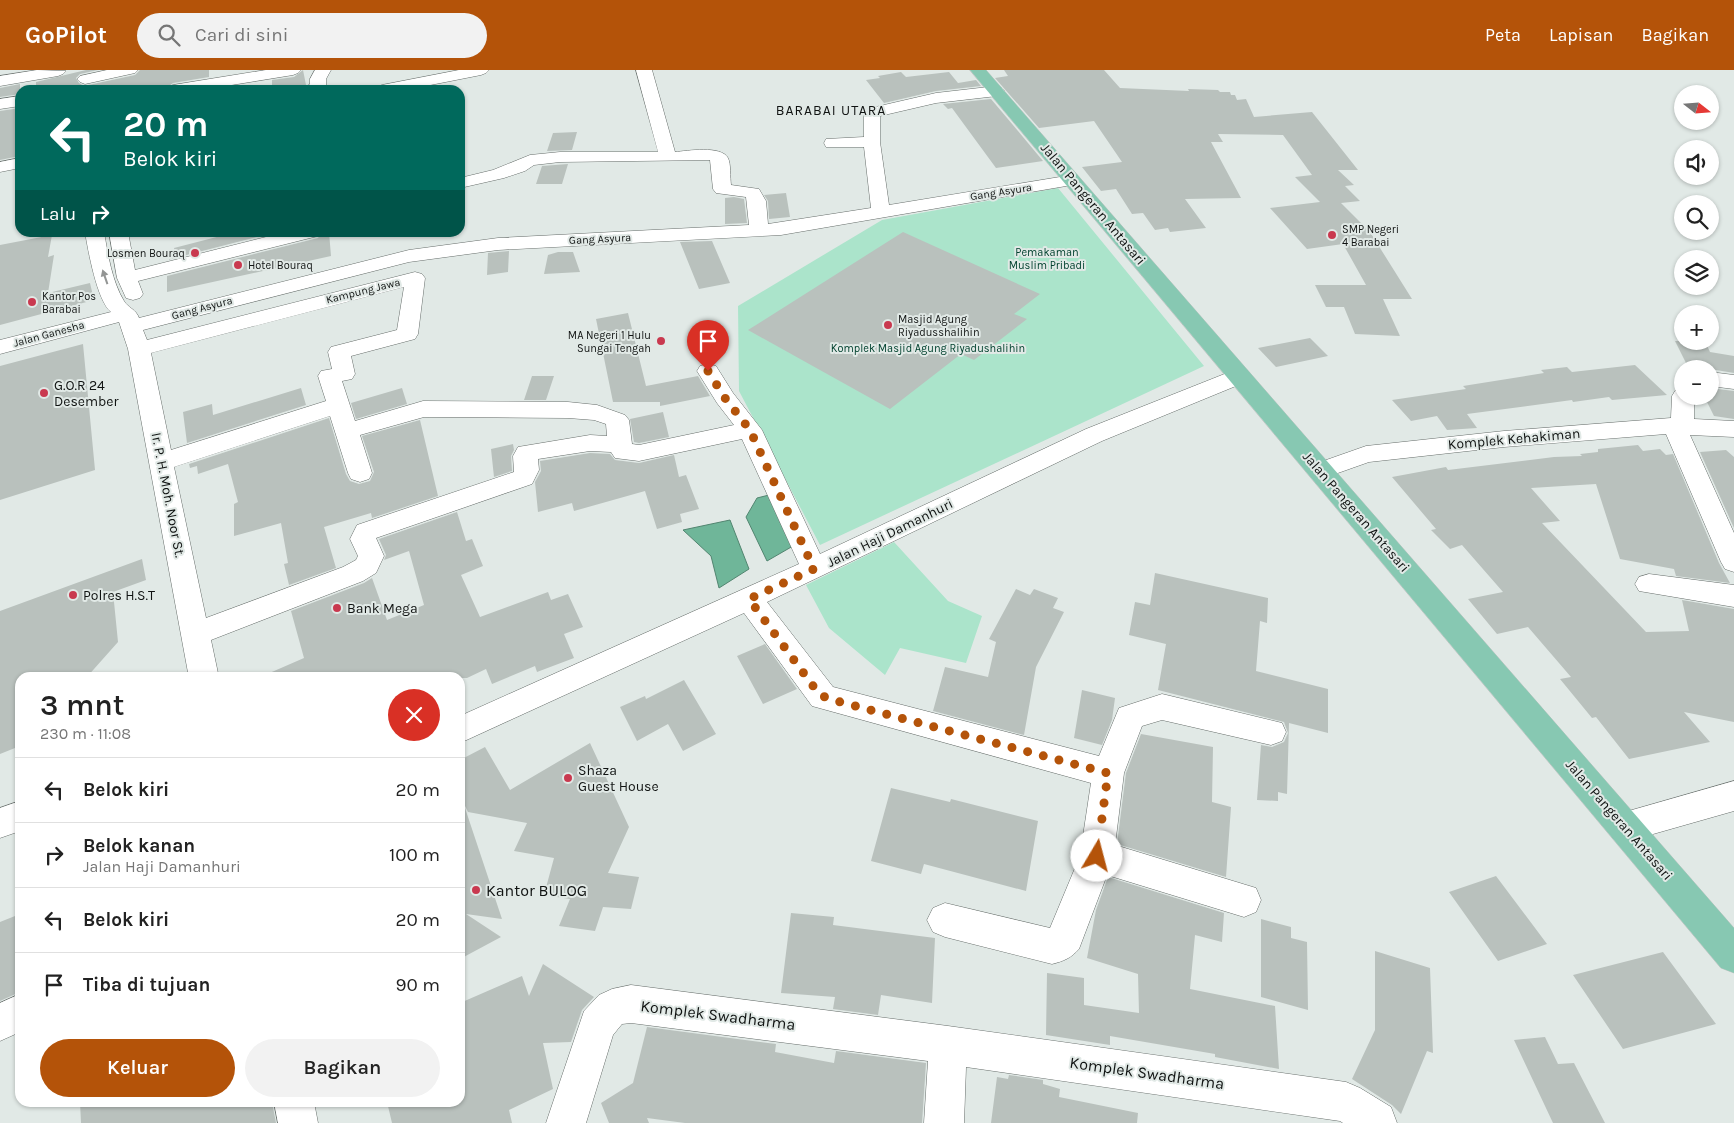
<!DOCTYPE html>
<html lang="id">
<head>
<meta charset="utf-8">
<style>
	body { margin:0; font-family:Karla,sans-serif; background:#f2f2f2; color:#222; height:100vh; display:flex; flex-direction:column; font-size:19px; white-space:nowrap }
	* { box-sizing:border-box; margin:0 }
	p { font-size:16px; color:#767676 }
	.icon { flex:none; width:28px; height:28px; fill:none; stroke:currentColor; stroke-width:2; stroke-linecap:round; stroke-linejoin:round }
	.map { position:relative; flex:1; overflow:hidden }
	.drawer { position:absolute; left:15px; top:602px; width:450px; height:435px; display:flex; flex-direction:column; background:#fff; border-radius:15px; box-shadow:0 1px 4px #0004 }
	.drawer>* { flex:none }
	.banner { position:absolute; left:15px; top:15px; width:450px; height:152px; border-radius:15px; box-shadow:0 1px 4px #0004; background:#00695c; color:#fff; overflow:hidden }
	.needle { width:32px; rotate:107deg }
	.controls { position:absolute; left:1674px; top:15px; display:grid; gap:10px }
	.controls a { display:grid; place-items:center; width:45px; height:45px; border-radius:50%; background:#fff; box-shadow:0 1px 4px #0004; font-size:25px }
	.pin { position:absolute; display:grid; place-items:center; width:42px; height:42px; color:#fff; margin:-51px -21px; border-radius:50% 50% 50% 0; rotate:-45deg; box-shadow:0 0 5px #0007 }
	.pin .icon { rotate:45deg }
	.me { position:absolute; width:55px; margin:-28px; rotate:8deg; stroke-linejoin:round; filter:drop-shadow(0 0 4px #0008) }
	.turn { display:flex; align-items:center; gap:18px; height:105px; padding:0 25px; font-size:22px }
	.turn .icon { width:65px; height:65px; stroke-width:2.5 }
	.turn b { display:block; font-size:35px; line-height:42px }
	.then { display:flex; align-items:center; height:48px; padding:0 25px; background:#0003; gap:10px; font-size:19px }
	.round { display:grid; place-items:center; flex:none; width:52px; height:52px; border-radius:26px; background:#f2f2f2 }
	.head { display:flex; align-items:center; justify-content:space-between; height:85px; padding:0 25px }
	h1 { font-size:30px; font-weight:600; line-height:38px }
	.button { display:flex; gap:10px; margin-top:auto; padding:10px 25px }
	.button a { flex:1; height:58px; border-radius:30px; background:#b45309; color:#fff; font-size:20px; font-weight:600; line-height:58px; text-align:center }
	.button a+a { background:#f2f2f2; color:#222 }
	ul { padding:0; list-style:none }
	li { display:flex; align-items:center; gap:15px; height:65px; padding:0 25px; border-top:1px solid #e0e0e0 }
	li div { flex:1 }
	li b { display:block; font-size:19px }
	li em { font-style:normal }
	header { display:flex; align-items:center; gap:30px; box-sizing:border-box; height:70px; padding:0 25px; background:#b45309; color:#fff }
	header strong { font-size:24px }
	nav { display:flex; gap:28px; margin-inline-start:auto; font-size:18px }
	.search { width:350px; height:45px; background:#f2f2f2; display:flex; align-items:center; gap:12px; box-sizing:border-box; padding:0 18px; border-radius:28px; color:#767676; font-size:19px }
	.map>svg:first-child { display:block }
	.green { fill:#abe4cb }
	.water { fill:#6fb699; stroke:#528570 }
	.building { fill:#b9c1bd }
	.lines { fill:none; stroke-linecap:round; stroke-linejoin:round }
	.minor-casing { stroke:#676e6b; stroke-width:1 }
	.major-casing { stroke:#c6c6c6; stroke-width:1 }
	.minor { fill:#fff; fill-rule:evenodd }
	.major { fill:#87c8b2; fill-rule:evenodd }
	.oneway { fill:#939594 }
	.route { stroke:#b45309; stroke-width:9; stroke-dasharray:0 16.2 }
	.poi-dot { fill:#c9394f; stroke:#e1e9e6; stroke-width:2 }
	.labels { text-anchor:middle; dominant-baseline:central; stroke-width:4; stroke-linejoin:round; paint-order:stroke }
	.far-street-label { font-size:11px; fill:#101312; stroke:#e1e9e6 }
	.far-poi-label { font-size:11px; fill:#101312; stroke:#e1e9e6; text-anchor:start }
	.far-park-label { font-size:11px; fill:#01412e; stroke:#e1e9e6 }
	.far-quarter-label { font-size:14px; letter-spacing:1px; fill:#101312; stroke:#e1e9e6 }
	.street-label { font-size:14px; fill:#101312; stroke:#e1e9e6 }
	.poi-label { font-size:14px; fill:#101312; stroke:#e1e9e6; text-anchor:start }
	.near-poi-label { font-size:16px; fill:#101312; stroke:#e1e9e6; text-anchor:start }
	.near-street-label { font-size:16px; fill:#101312; stroke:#e1e9e6 }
</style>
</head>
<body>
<header>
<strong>GoPilot</strong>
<div class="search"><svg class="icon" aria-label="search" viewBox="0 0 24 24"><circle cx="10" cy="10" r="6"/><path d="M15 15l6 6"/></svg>Cari di sini</div>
<nav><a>Peta</a><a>Lapisan</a><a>Bagikan</a></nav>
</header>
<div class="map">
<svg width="1734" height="1053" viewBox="0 0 1734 1053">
	<rect width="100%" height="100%" fill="#e1e9e6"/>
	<!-- green -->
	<path class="green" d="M1058 118 1204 296 820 475 739 321 738 236 882 150Z
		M894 472 948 531 982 546 966 593 900 578 885 605 829 558 806 515Z"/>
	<!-- water -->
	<path class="water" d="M769 425 793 476 767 491 746 447 757 428Z
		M730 450 749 499 719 518 711 486 683 460Z"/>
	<!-- building -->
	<path class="building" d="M86 0H98L80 4 76 8 79 13 84 16 135 5 140 0H209V7L173 13 163 20H36V12Z
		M303 0 306 15 300 20H272V10L294 7Z
		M1004 0H1104L1120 18 1189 21 1188 19 1218 20 1220 22H1230L1231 25H1235L1237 30 1246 29 1254 47 1312 42 1358 100H1338L1354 115 1345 116 1360 131 1341 133 1370 162 1412 229H1383L1400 266 1355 264 1344 237H1326L1315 215H1366L1343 174 1307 179 1270 138 1320 132 1295 107 1312 105 1283 65 1218 64 1223 72H1211L1241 128 1185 129 1206 158 1170 162 1168 158 1155 160 1143 143 1132 144 1116 119 1101 121 1082 97 1122 92 1094 51 1039 58 995 8 1008 6Z
		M901 2 906 7 949 2 958 13 976 10 981 16 936 21 884 33 866 10 880 8 878 6Z
		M20 14V24L0 27V18Z
		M991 29 1018 61 1043 91 996 98 952 38 948 39 943 34Z
		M20 38V86L0 90V41Z
		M577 62 572 80 547 81 553 63Z
		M568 94 562 114H536L542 96Z
		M786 123 790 147 769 149 768 131 764 125Z
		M734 127 744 129 747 153 725 154V128Z
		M236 162H276L167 190 176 187 174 178Z
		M322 162H329L331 186 167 222V206L318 168Z
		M903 162 1040 224 1014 244 1027 249 974 290 961 284 890 339 748 260Z
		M52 165 48 187 54 185 48 223 90 213 94 230 0 255V175Z
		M712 171 730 213 699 219 680 172Z
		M509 181 508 202 487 205 488 183Z
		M558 182H573L580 202 544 204 548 185Z
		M628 243 646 316 698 306 710 326 660 336V332H613L596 249Z
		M1310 268 1328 286 1276 297 1258 278Z
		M1675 271H1705L1710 282 1734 286V303L1710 299H1689Z
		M83 274 95 400 0 430V296Z
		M1635 295 1667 325 1612 330 1609 327 1573 332 1572 330 1467 344 1477 358 1447 360 1437 346 1411 351 1392 330 1466 319 1463 316 1544 303 1541 300 1567 297 1572 302Z
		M532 306H554L546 330H524Z
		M301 318 306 335 187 373 183 342 212 334 213 345Z
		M402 318 407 334 356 349 351 333Z
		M1710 318 1734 321V349L1714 346 1704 326H1710Z
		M663 342 669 367 639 373 634 372 630 349Z
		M329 348 346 404 350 411 359 414 370 411 374 402 362 366 420 350 438 426 372 448 371 443 324 457 336 498 289 515 284 494 288 493 281 453 234 466V434L238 432 228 394 198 404 197 396 190 398 189 394Z
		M513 374 514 380 511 386 512 401 494 407 491 379Z
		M1638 375 1643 381 1660 379 1666 385 1673 384 1719 493 1730 513 1676 506 1674 499 1620 489 1596 414 1531 418 1560 451 1542 453 1646 562 1689 561 1682 530 1734 539V652L1684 642 1710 672 1629 689 1596 647 1592 648 1560 609 1571 607 1528 557 1497 564 1468 529 1503 522 1462 475 1450 479 1431 460 1436 459 1392 407 1446 397 1448 400 1554 387 1582 386 1580 384 1598 382V379Z
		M1726 380 1734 387V458L1700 382Z
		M590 383 610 384 615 390 639 393 674 385 679 407 686 405 699 439 680 444 682 452 657 459 645 421 574 441 572 433 538 442 535 412 541 401 540 391Z
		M457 442 466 471 472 469 483 496 461 505 480 547 548 522 551 530 568 524 583 557 564 564 574 588 537 602 535 596 492 614 486 599 467 608H258L304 588 291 541 364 513 372 508 387 550 424 535 409 481 384 490 386 485 379 469Z
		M142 489 146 510 113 522 118 572 86 608H20V676L0 684V541Z
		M1155 503 1268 528 1267 553 1260 551 1256 601 1328 619V663L1289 653 1287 724 1278 722V731L1257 730 1261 675 1272 677 1284 672 1288 663 1284 652 1158 620 1166 574 1129 565 1135 532 1150 535Z
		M1016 519 1030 525 1034 519 1058 528 1053 538 1064 542 1036 597 1024 665 933 641 945 597 988 607 996 572 989 569Z
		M765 574 797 619 763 634 737 586Z
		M684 610 716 664 683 681 668 654 637 671 620 637 645 626 646 629Z
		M1082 620 1115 628 1112 650 1102 675 1074 668Z
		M1141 664 1213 677 1212 732 1231 737 1226 807 1117 774 1126 703Z
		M590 673 629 757 608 803 639 807 631 839 603 837 595 861 559 856 570 829 544 825 554 788 514 781 527 753 468 742 460 726V690L485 677 510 720Z
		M891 718 950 732 951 729 1038 751 1026 821 924 794 921 804 871 791Z
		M460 735H464L502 849 466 844 501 867 460 889Z
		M1496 806 1547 874 1498 891 1449 822Z
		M1108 807 1224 843 1222 872 1195 865 1190 919 1275 936 1279 999 1215 987V984L1110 966V975L1046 965 1047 903 1084 908V935L1139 943 1138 904 1087 888 1096 840Z
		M791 843 834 847 833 855 935 868 932 933 881 925 878 945 833 939 835 927 781 923Z
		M20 844V922L0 931V852Z
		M1261 849 1291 857V868L1307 872 1308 940 1261 927Z
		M1375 881 1430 898 1433 983 1427 981 1401 1044 1392 1035 1352 1009 1375 960Z
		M1663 882 1716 954 1623 979 1573 905Z
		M543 894 594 927 582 940 571 972 543 973 553 1019 509 1040 512 1053H392L387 1032H460V933L522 906 529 926Z
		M647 957 776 974 775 982 834 993 836 981 926 993 922 1053H685L647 1048 649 1053H609L601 1033 633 1013Z
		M1545 967 1558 994 1574 993 1605 1053H1553L1514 970Z
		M1009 1005 1043 1010V1014L1060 1019 1059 1027 1138 1043 1137 1053H991L997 1007 1008 1009Z
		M80 1032H272L276 1053H81Z"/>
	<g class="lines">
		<defs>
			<path id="minor" d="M37 0 66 1 63 4 58 6 0 16V6Z
				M107 0H138L135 3 85 14 80 12 77 9 80 6Z
				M266 0H301L298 3 293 5 201 20H165L168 17 173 15Z
				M315 0H331L326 9V16L322 20H302L310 14V9Z
				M459 0H489L486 3 481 5 405 20H374L377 17 382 15Z
				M636 0H652L675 82C687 81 721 75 728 88 731 94 730 107 731 115L759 119 766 131 768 154 871 138 864 77H826L824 73 826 69 864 67V45L871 38 936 23 997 16 1002 18 1005 21 1002 24 997 26 936 33 880 46V72L889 135 1072 105 1078 106 1081 110 1078 114 1072 115 781 165 498 180 409 192 143 260 147 270 415 202 422 204 425 208 418 264 415 269 351 286 355 304 352 309 342 311 355 351 423 331 568 332 597 335 625 345 629 350 632 374 639 375 734 355 717 333 697 301 700 296 708 294 716 296 733 323 762 360 820 484 1086 359 1232 301 1240 299 1248 301 1251 306 1248 311 1102 371 767 532 833 617 1099 686 1119 638 1162 624 1282 653 1286 662 1282 671 1271 675 1162 650 1142 656 1124 703 1115 775 1256 818 1261 830 1256 842 1244 847 1107 805 1079 879C1071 888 1064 891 1052 894L945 867 933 862 927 850 933 838 945 833 1050 858 1080 786 1091 713 812 636 744 543 460 673V646L799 494 742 369 639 391 615 388 611 382 590 381 538 389 539 400 532 414 376 468 384 486 376 503 363 511 211 570 219 608H189L128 279 119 252 0 284V270L111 242C97 231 88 180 85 162H104C108 185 112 211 124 231 128 238 136 239 139 248L409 180 498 168 749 155 746 127 716 123 713 119 710 90 560 92 534 95 525 101 504 108 460 118V108L493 100 530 85 560 82H658ZM404 217 397 260 331 277 328 282 332 299 321 301 318 306 326 331 171 380 151 283ZM330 346 348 403 351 409 360 412 369 409 372 403 360 365 424 347 568 348 594 350 606 354 607 366 590 365 518 377 513 386 514 402 357 455 350 469 358 486 356 490 343 497 206 548 174 397Z
				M20 26V36L0 39V29Z
				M20 88V98L0 102V92Z
				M109 162H128L135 200 286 162H320L318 166 138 211 143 224 140 228 133 230 126 228 117 208Z
				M1710 302 1734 305V319L1710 316Z
				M1682 319V326H1694V349L1734 351V367L1690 365 1734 463V502L1725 499 1721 492 1666 364 1504 377 1369 392 1321 409 1312 407 1309 401 1312 395 1366 376 1504 361 1671 348 1672 326 1675 321Z
				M1649 504 1734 515V537L1639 521 1635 514 1639 507Z
				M1734 711V741L1625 772 1613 768 1609 757 1613 746 1625 742Z
				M20 731V761L0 768V738Z
				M631 915 948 956 1346 1012 1360 1018 1391 1037 1397 1053H1343L1340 1051 966 997 964 1053H924L928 991 631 953 622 954 613 965 586 1053H546L584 941 599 925 612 919Z
				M20 924V962L0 971V933Z
				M274 1032H314L318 1053H278Z"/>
			<path id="major" d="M970 0H986L1734 858V903L1721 898Z"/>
		</defs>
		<!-- minor casing -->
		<use href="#minor" class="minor-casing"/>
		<!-- major casing -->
		<use href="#major" class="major-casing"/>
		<!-- minor -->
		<use href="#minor" class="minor"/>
		<!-- major -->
		<use href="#major" class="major"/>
	</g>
	<!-- one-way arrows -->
	<defs><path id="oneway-solid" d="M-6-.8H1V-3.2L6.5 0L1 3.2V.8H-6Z" transform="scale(1.25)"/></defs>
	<use class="oneway" href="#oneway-solid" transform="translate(105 207) rotate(-109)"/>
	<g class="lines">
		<!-- route -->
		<path class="route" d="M708 301 725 328 750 360 814 499 749 529 819 624 829 629 1108 703 1097 786"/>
	</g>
	<!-- markers -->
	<g class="poi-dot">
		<circle cx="1332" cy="165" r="5"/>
		<circle cx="195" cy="183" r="5"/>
		<circle cx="238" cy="195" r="5"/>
		<circle cx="32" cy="232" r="5"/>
		<circle cx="888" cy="255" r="5"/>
		<circle cx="661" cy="271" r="5"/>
		<circle cx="44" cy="323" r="5"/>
		<circle cx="73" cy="525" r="5"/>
		<circle cx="337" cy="538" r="5"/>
		<circle cx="568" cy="708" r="5"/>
		<circle cx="476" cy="820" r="5"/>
	</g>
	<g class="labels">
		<!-- far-street labels -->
		<g class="far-street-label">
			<text transform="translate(1001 122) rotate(-9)">Gang Asyura</text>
			<text transform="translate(600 169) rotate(-3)">Gang Asyura</text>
			<text transform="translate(363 221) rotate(-14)">Kampung Jawa</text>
			<text transform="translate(202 238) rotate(-15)">Gang Asyura</text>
			<text transform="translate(49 264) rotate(-15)">Jalan Ganesha</text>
		</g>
		<!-- far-poi labels -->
		<g class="far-poi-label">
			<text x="1342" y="159">SMP Negeri<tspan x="1342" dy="13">4 Barabai</tspan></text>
			<text x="185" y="183" text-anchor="end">Losmen Bouraq</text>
			<text x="248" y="195">Hotel Bouraq</text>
			<text x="42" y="226">Kantor Pos<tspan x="42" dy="13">Barabai</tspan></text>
			<text x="898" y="249">Masjid Agung<tspan x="898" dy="13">Riyadusshalihin</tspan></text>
			<text x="651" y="265" text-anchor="end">MA Negeri 1 Hulu<tspan x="651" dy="13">Sungai Tengah</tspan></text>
		</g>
		<!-- far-park labels -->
		<g class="far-park-label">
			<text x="1047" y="182">Pemakaman<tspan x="1047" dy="13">Muslim Pribadi</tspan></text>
			<text x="928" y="278">Komplek Masjid Agung Riyadushalihin</text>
		</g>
		<!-- far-quarter labels -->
		<g class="far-quarter-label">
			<text x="831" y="40">BARABAI UTARA</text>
		</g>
		<!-- street labels -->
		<g class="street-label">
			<text transform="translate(1093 134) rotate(50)">Jalan Pangeran Antasari</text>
			<text transform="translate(1514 369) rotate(-5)">Komplek Kehakiman</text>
			<text transform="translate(168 425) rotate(79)">Ir. P. H. Moh. Noor St.</text>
			<text transform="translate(1356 442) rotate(49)">Jalan Pangeran Antasari</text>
			<text transform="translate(890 463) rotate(-26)">Jalan Haji Damanhuri</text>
			<text transform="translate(1619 750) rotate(49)">Jalan Pangeran Antasari</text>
		</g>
		<!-- poi labels -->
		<g class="poi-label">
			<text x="54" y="315">G.O.R 24<tspan x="54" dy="16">Desember</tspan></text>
			<text x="83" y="525">Polres H.S.T</text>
			<text x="347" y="538">Bank Mega</text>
			<text x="578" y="700">Shaza<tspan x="578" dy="16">Guest House</tspan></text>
		</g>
		<!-- near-poi labels -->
		<g class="near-poi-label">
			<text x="486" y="820">Kantor BULOG</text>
		</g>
		<!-- near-street labels -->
		<g class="near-street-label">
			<text transform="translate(718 945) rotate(7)">Komplek Swadharma</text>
			<text transform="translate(1147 1003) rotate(8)">Komplek Swadharma</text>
		</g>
	</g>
</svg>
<div class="controls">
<a><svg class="needle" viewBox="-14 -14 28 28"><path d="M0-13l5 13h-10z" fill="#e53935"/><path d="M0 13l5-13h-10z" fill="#767676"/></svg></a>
<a><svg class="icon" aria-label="sound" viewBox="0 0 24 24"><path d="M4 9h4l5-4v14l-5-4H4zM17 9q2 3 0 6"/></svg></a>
<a><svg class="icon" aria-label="search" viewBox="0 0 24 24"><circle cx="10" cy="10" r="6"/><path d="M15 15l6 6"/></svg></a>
<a><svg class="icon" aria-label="layers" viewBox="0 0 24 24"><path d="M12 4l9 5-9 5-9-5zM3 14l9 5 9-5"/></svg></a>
<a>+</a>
<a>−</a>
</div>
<div class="pin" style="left:708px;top:301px;background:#d93025"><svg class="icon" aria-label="arrive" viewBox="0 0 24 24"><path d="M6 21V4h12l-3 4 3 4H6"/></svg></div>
<svg class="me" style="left:1097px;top:786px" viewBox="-20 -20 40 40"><circle r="19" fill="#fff"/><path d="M0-13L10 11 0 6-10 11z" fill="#b45309"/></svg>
<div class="banner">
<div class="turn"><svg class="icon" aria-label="left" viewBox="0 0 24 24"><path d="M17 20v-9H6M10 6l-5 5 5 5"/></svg><div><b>20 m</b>Belok kiri</div></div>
<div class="then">Lalu<svg class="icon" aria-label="right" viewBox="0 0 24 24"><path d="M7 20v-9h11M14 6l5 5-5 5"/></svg></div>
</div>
<section class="drawer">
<div class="head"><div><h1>3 mnt</h1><p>230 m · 11:08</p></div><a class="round" style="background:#d93025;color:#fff"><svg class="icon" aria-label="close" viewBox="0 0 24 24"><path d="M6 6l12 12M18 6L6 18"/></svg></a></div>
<ul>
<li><svg class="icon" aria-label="left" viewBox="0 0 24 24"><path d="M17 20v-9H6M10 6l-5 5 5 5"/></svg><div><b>Belok kiri</b></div><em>20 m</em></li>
<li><svg class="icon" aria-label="right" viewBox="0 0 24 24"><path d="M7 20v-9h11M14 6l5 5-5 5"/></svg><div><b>Belok kanan</b><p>Jalan Haji Damanhuri</p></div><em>100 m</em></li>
<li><svg class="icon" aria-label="left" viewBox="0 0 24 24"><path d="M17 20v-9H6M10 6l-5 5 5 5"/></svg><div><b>Belok kiri</b></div><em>20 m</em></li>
<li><svg class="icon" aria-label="arrive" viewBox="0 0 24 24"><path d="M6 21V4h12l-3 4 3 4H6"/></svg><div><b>Tiba di tujuan</b></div><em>90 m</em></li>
</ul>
<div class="button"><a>Keluar</a><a>Bagikan</a></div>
</section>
</div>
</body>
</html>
